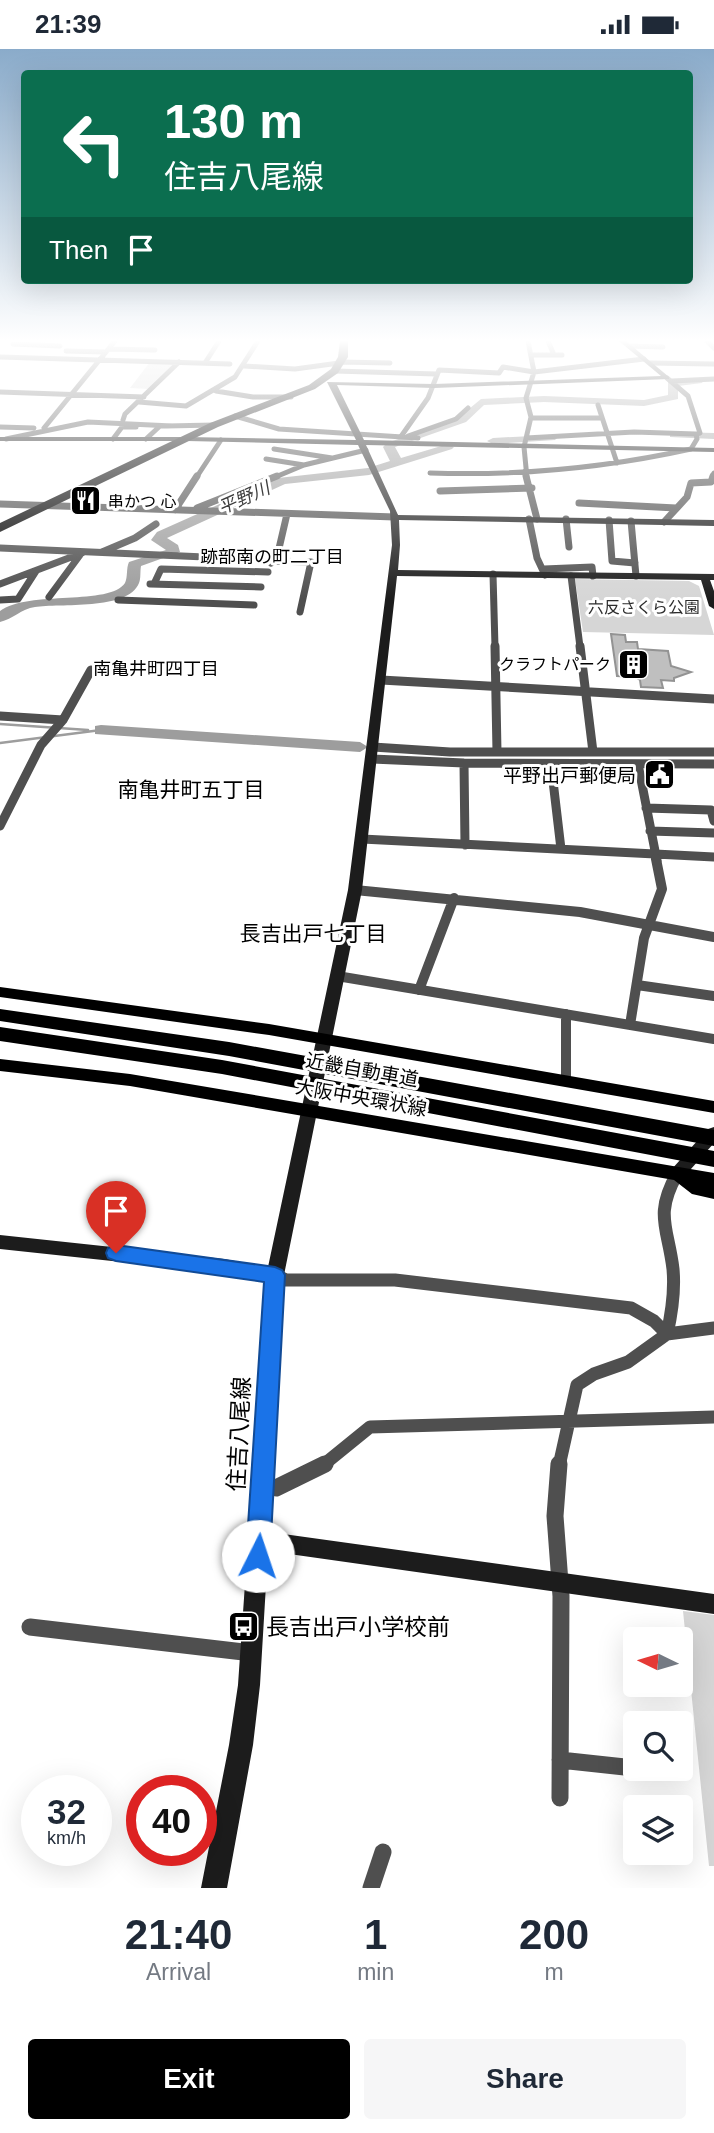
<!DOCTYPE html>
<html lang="en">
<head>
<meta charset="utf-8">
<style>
	body { margin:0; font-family:Helvetica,"Noto Sans JP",sans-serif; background:#f6f6f7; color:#1f2937; height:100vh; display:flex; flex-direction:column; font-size:26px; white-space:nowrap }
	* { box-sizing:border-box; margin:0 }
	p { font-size:23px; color:#747a83 }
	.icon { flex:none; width:38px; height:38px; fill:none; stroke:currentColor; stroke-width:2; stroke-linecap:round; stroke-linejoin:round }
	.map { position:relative; height:1839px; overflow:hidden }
	.drawer { display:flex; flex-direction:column; background:#fff; flex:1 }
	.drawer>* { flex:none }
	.hud { position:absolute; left:21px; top:21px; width:672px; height:214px; border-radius:7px; box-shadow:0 7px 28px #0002; background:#0b6e4f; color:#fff; overflow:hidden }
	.needle { width:46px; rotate:275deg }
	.fabs { position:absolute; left:623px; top:1578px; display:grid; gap:14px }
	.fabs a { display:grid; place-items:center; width:70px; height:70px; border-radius:7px; background:#fff; box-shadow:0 7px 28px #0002; font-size:35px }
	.speed { position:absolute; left:21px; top:1726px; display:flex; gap:14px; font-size:35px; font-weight:700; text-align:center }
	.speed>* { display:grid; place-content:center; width:91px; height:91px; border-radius:50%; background:#fff; box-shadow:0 7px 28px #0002; line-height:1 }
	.speed small { font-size:18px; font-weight:400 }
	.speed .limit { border:10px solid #d22; background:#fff; color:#111 }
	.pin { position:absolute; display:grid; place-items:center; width:60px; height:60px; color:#fff; margin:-72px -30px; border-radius:50% 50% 50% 0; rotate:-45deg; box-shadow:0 0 7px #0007 }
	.pin .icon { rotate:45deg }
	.me { position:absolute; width:77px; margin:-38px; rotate:4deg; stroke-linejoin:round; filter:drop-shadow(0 0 5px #0008) }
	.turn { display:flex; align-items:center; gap:24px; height:147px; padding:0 28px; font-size:32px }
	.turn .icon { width:91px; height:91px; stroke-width:2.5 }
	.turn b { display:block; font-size:49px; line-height:60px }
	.then { display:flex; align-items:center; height:66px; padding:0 28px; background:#0003; gap:14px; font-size:26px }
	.eta { display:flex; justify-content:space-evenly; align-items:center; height:119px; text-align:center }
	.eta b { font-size:42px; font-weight:800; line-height:49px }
	.cta { display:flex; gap:14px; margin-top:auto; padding:14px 28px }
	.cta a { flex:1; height:80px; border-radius:7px; background:#000; color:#fff; font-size:28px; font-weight:800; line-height:80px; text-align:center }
	.cta a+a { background:#f6f6f7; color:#1f2937 }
	.status { display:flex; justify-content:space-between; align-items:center; height:49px; padding:0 35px; background:#fff; direction:ltr }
	.status svg { height:19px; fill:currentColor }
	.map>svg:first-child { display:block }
	.green { fill:#d6d6d6 }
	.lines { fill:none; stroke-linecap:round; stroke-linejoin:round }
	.stream { stroke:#9d9d9d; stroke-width:2.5 }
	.river { fill:#9d9d9d; fill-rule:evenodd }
	.building { fill:#bfbfbf; stroke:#939393; stroke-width:2 }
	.street-far5 { stroke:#4f4f4f; stroke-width:5 }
	.street-far4 { stroke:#4f4f4f; stroke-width:7 }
	.street-far3 { stroke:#4f4f4f; stroke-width:9 }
	.street-far2 { stroke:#4f4f4f; stroke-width:10 }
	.street-far1 { stroke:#4f4f4f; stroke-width:13 }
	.street { stroke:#4f4f4f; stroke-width:17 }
	.secondary { fill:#1c1c1c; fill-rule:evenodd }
	.primary { fill:#000; fill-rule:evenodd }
	.highway { fill:#000; fill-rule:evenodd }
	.route { fill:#1a73e8; stroke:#114b97; stroke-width:2 }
	.labels { text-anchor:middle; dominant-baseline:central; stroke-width:6; stroke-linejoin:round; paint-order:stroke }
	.far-poi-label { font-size:16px; fill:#000; stroke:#fff; text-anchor:start }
	.far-park-label { font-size:16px; fill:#2d2d2d; stroke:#fff }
	.far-water-label { font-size:18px; font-style:italic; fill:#3e3e3e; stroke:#fff }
	.far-neighbourhood-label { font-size:18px; fill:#000; stroke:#fff }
	.poi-label { font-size:19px; fill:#000; stroke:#fff; text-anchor:end }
	.street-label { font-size:19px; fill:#000; stroke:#fff }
	.neighbourhood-label { font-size:21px; fill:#000; stroke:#fff }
	.near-street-label { font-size:23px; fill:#000; stroke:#fff }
	.near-poi-label { font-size:23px; fill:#000; stroke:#fff; text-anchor:start }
</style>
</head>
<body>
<div class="status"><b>21:39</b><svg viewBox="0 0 49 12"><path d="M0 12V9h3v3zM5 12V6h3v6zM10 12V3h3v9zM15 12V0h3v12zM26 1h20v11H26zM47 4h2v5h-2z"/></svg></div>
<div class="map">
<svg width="714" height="1839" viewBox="0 0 714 1839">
	<rect width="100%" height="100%" fill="#fff"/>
	<!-- green -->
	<path class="green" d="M150 313 176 314 150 340 130 339Z
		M575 530 689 532 699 537 714 586 583 583Z
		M683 1562 714 1566V1817H709Z"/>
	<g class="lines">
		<!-- stream -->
		<path class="stream" d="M0 675 88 681
			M0 694 101 681"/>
		<!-- river -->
		<path class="river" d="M698 329 703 332 702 334 678 337V350L644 357 544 353 484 356 466 373 395 398 401 409 448 395 454 398 452 400 369 426 285 435 167 489 178 496 180 503 141 517C140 522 141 530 139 534 128 562 59 554 35 558 21 560 13 570 0 573V562C29 541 110 557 125 534 128 528 126 519 129 513L166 501 151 491 157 483 278 429 368 419 390 412 383 398 387 394 458 369 481 350 544 347 644 351 668 346V333Z
			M674 383 714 384V390L670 388V384Z
			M551 386 557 389 555 391 493 395 487 392 493 389Z
			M101 676 360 693 368 698 360 703 95 685V677Z"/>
	</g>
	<!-- building -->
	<path class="building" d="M611 585 625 586 626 593H637L638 600 668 602 671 617 691 623 674 629V632L661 631 663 639 641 638 640 631 635 628 617 627Z"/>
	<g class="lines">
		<!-- street-far5 -->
		<path class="street-far5" d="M548 292 554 306
			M707 292 714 299
			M13 295 60 297
			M629 297 663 298
			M109 300 155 301
			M66 302 106 303
			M531 306H562
			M0 308 230 315
			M341 313 390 314
			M205 314 219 292
			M650 314 714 315
			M245 317 295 320 339 314
			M335 322 437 325
			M672 332 714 330
			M216 342 253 348H291
			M0 343 144 348
			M139 353 186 357 235 328 258 292
			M598 356 617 414
			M235 367 279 380 418 389
			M532 369H602
			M123 371 125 365 179 313
			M166 377 214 376
			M0 378 34 379
			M44 379 115 292
			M402 386 428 349 439 321 499 324 503 318 534 323 644 310
			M408 387 456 370 468 359
			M526 389 634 383 696 385
			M6 390 88 373 172 377
			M113 390 122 378H136
			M146 390 160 377
			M274 400 332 409
			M266 410 304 416 366 401
			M430 424C518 427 605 419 691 400L697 390 696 385 700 384 688 347 667 329
			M196 429 221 391
			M273 429 304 416
			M527 429 524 398 531 368 526 349 534 323 528 292
			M712 429 714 424"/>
		<!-- street-far4 -->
		<path class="street-far4" d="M526 427 537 470
			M440 442 532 439
			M579 454 676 459
			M0 455 395 468
			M197 459 277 427
			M175 461 197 427
			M529 470 537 509 545 526
			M566 470 569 498
			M609 471 612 512 635 514
			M631 472 636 527
			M664 473 687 448 691 434 711 433 713 427
			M0 499 273 511
			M102 503 135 489 156 475
			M272 512 311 513 300 563
			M271 514 277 508 287 465
			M544 520 592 518 593 527
			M493 525 495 598
			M571 527 580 598
			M0 535 82 504
			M150 535 261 538
			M154 535 161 520 268 523
			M49 548 80 506
			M0 551 18 550 36 522
			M118 551 254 556"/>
		<!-- street-far3 -->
		<path class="street-far3" d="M495 597 497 703
			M580 597 593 703
			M381 631 714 650
			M0 667 63 671
			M373 698 450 703H714
			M372 710 464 714 714 715
			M464 714 465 796
			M551 715 561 800
			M638 715 657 812
			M646 759 711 761 714 772
			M0 777 41 696 63 671 91 621
			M650 782 714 784
			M362 790 714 808"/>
		<!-- street-far2 -->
		<path class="street-far2" d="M355 841 580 863 714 888
			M337 927 714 990
			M637 936 714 947
			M419 941 454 849
			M566 965V1032
			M630 976 644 889 662 840 656 810"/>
		<!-- street-far1 -->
		<path class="street-far1" d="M275 1226 286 1231H395L631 1259 654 1272 667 1285
			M667 1285C672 1263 675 1242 673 1220 668 1178 654 1166 677 1125
			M322 1417 370 1378 714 1368
			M559 1417 577 1336 594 1325 628 1313 667 1285 714 1279"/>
		<!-- street -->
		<path class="street" d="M559 1415 555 1467 561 1547 560 1749
			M276 1439 325 1415
			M30 1578 252 1604
			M560 1711 634 1719
			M371 1839 383 1803"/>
		<!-- secondary -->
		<path class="secondary" d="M619 292H626L669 328V330L434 339 337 336 364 391 714 399V403L366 396 398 466 714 471V477L399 471 400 496 398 521 714 525V531H710L714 542V560L709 557 701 531 397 527 362 841 284 1226 269 1483 714 1545V1565L268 1502 260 1636 253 1696 227 1839H201L229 1696 238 1636 266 1231 224 1224 0 1200V1186L224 1210 268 1218 348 841 392 496 390 462 358 396 187 392H0V388H187L356 391 327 333 434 335 661 327Z
			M714 1078V1094L683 1129 677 1131 671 1129 669 1125 671 1121 708 1080Z"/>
		<!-- primary -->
		<path class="primary" d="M0 938 269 975 714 1052V1064L269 986 0 948Z
			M0 1010 130 1025 714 1124V1150L692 1145 674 1131 130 1037 0 1022Z"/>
		<!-- highway -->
		<path class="highway" d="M340 292H348V308L338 324 315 340 218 378 0 483V474L210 374 309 336 331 320 338 308Z
			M0 960 229 993 714 1081V1097L229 1007 0 972Z
			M0 978 222 1011 714 1102V1118L222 1025 0 992Z"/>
	</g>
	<!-- sky -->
	<linearGradient id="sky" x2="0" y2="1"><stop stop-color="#8aabca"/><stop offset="0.53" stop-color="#fff"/><stop offset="1" stop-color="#fff" stop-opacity="0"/></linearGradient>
	<rect width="714" height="550" fill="url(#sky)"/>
	<!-- route -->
	<path class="route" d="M116 1196 275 1218 282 1221 285 1226 270 1507 267 1515 258 1518 250 1515 246 1507 264 1233 116 1212 108 1209 106 1204 108 1199Z"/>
	<!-- icons -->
	<defs>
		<symbol id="restaurant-square" viewBox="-11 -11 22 22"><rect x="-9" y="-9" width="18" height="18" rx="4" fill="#000" stroke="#fff"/><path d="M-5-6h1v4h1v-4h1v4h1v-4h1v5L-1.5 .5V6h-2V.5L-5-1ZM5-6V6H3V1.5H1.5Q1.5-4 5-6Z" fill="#fff"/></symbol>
		<symbol id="building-square" viewBox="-11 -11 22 22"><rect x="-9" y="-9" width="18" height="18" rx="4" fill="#000" stroke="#fff"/><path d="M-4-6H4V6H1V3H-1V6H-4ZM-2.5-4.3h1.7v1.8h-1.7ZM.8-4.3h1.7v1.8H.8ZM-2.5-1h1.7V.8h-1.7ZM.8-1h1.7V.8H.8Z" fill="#fff"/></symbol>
		<symbol id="civic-square" viewBox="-11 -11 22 22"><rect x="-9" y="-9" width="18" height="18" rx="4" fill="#000" stroke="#fff"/><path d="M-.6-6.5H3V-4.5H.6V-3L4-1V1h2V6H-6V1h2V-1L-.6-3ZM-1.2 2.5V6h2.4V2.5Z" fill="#fff"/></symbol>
		<symbol id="bus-square" viewBox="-11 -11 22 22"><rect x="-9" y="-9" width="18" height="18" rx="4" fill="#000" stroke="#fff"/><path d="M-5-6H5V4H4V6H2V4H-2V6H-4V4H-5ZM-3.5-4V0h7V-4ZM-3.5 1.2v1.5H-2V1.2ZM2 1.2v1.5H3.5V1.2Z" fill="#fff"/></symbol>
	</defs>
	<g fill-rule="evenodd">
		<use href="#restaurant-square" x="68" y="434" width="35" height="35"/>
		<use href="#building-square" x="616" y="598" width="35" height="35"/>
		<use href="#civic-square" x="642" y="708" width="35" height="35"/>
		<use href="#bus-square" x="226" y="1560" width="35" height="35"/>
	</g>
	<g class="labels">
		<!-- far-poi labels -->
		<g class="far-poi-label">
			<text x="108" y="452">串かつ 心</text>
			<text x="611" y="615" text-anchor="end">クラフトパーク</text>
		</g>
		<!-- far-park labels -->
		<g class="far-park-label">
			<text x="644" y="558">六反さくら公園</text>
		</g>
		<!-- far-water labels -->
		<g class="far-water-label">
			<text transform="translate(244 449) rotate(-24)">平野川</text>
		</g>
		<!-- far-neighbourhood labels -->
		<g class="far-neighbourhood-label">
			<text x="272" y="508">跡部南の町二丁目</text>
			<text x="156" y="620">南亀井町四丁目</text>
		</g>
		<!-- poi labels -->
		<g class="poi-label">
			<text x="636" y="726">平野出戸郵便局</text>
		</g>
		<!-- street labels -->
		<g class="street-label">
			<text transform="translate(362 1021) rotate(10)">近畿自動車道</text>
			<text transform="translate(361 1049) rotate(10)">大阪中央環状線</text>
		</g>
		<!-- neighbourhood labels -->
		<g class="neighbourhood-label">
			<text x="191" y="740">南亀井町五丁目</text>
			<text x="313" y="884">長吉出戸七丁目</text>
		</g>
		<!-- near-street labels -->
		<g class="near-street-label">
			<text transform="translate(239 1385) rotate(-87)">住吉八尾線</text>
		</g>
		<!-- near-poi labels -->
		<g class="near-poi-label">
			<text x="266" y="1578">長吉出戸小学校前</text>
		</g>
	</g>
</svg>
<div class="fabs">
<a><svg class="needle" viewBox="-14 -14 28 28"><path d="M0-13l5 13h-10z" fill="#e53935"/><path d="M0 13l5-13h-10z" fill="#747a83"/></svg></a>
<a><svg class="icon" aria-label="search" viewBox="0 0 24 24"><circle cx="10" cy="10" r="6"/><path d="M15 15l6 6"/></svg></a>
<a><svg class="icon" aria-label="layers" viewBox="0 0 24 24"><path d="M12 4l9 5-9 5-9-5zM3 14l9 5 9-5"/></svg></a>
</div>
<div class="speed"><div>32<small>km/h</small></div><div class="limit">40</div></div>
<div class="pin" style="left:116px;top:1204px;background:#d93025"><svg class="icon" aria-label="arrive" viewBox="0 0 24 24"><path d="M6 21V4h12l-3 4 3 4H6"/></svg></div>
<svg class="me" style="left:258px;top:1507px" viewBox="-20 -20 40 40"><circle r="19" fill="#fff"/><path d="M0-13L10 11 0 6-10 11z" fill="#1a73e8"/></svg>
<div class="hud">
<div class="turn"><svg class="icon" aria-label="left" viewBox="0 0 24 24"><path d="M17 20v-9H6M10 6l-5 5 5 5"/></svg><div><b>130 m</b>住吉八尾線</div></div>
<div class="then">Then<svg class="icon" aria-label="arrive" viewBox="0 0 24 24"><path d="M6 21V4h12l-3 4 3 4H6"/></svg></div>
</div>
</div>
<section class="drawer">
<div class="eta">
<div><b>21:40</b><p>Arrival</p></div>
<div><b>1</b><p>min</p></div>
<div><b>200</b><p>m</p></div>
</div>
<div class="cta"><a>Exit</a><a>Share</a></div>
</section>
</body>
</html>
